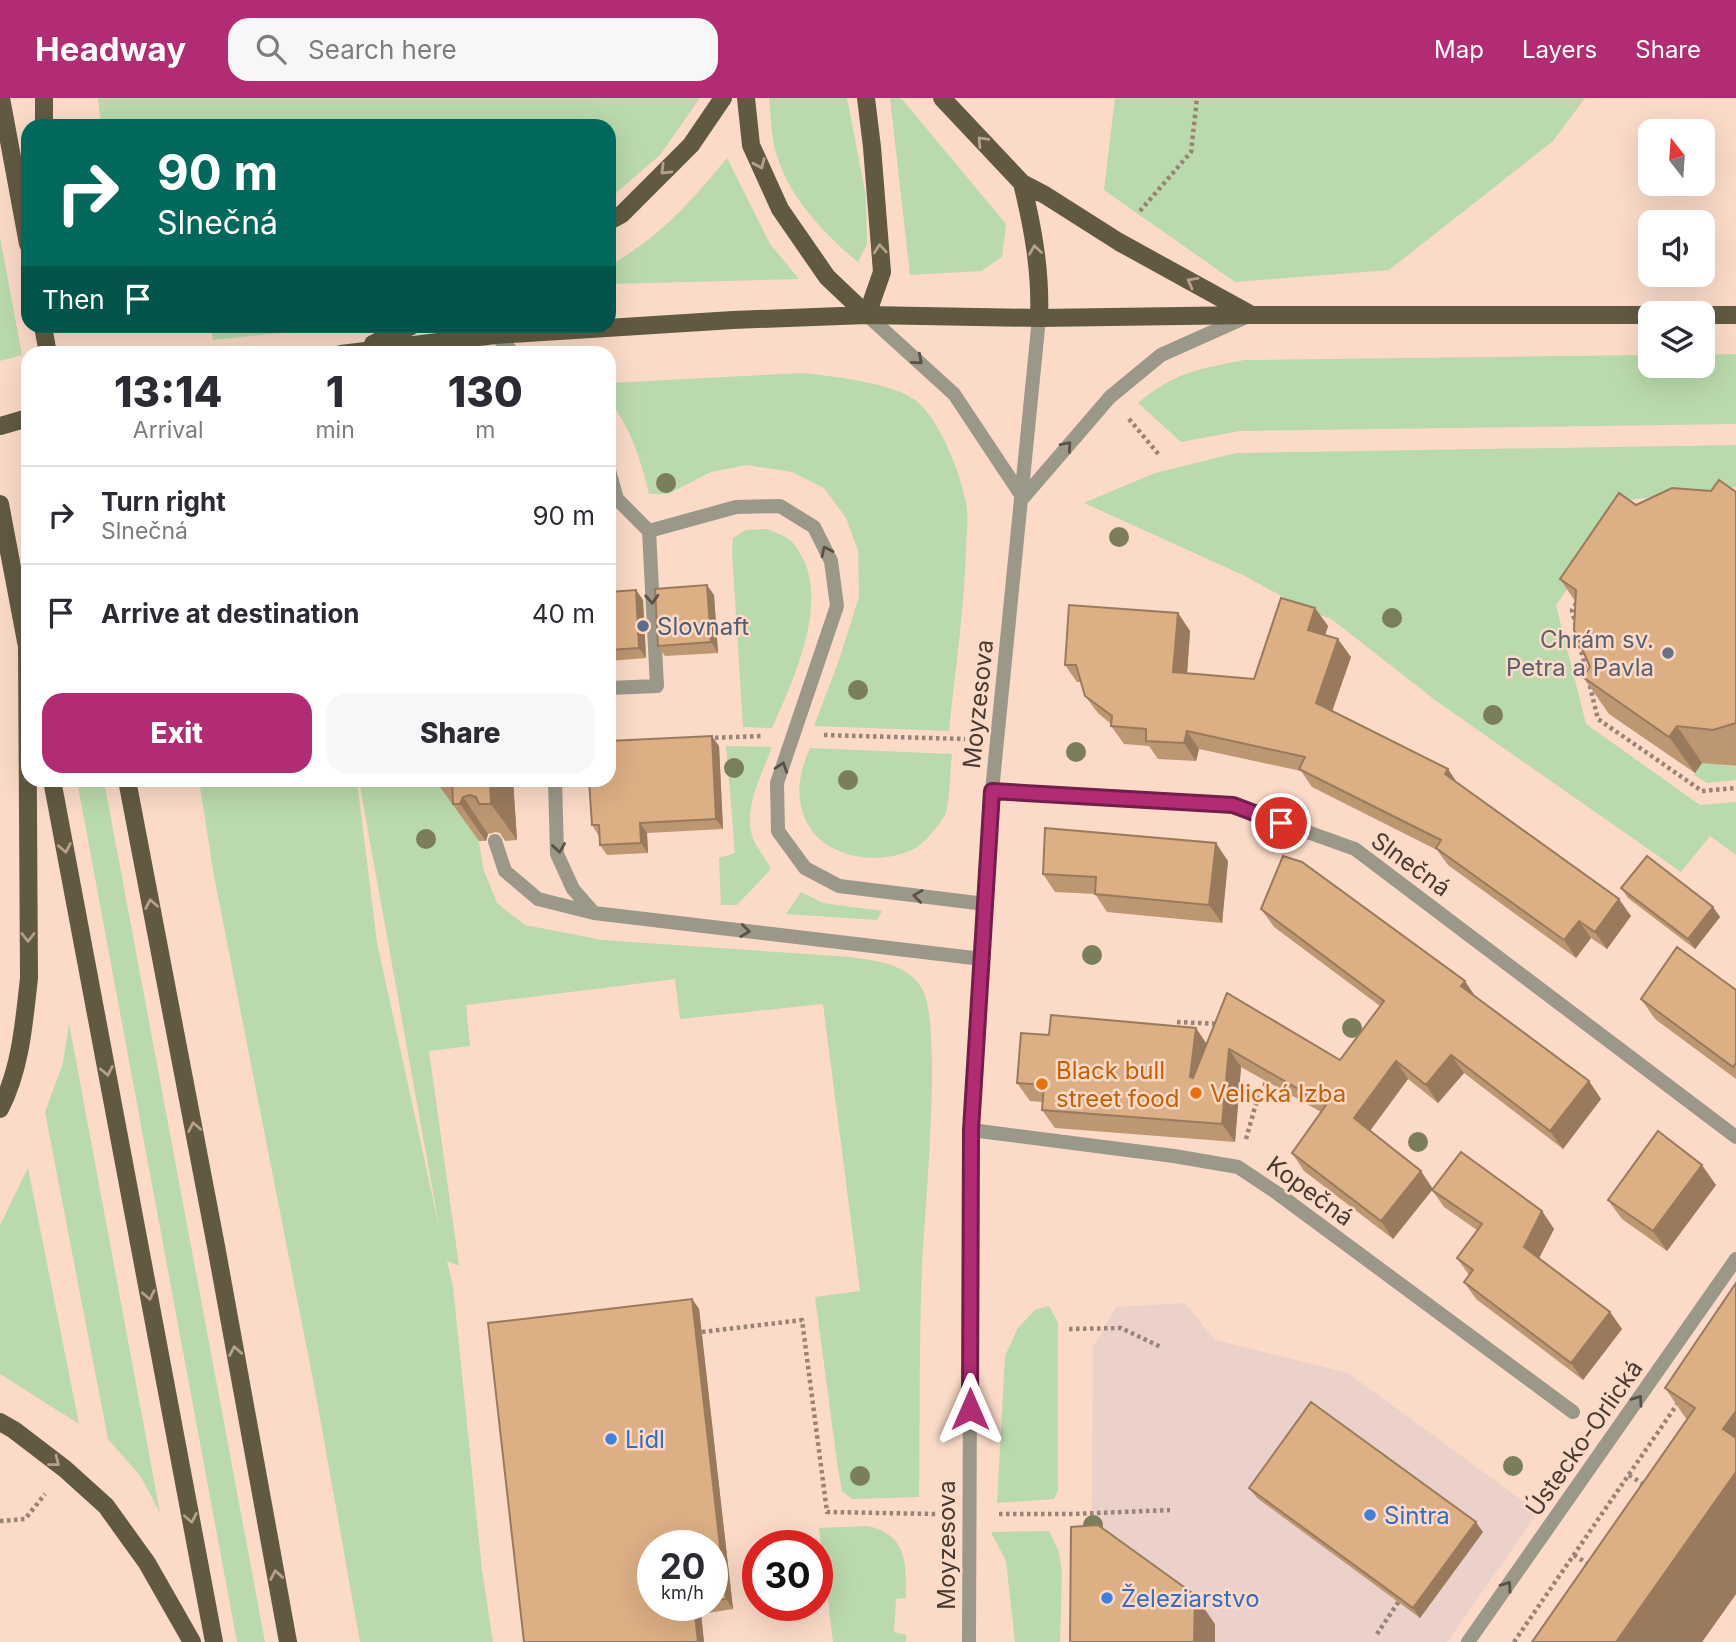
<!DOCTYPE html>
<html lang="en">
<head>
<meta charset="utf-8">
<style>
	body { margin:0; font-family:Inter,sans-serif; background:#f7f7f7; color:#2b2b33; height:100vh; display:flex; flex-direction:column; font-size:26px; white-space:nowrap }
	* { box-sizing:border-box; margin:0 }
	p { font-size:23px; color:#7c7c81 }
	.icon { flex:none; width:38px; height:38px; fill:none; stroke:currentColor; stroke-width:2; stroke-linecap:round; stroke-linejoin:round }
	.map { position:relative; flex:1; overflow:hidden }
	.drawer { position:absolute; left:21px; top:248px; width:595px; height:441px; display:flex; flex-direction:column; background:#fff; border-radius:21px; box-shadow:0 7px 28px #0002 }
	.drawer>* { flex:none }
	.top-card { position:absolute; left:21px; top:21px; width:595px; height:214px; border-radius:21px; box-shadow:0 7px 28px #0002; background:#00695c; color:#fff; overflow:hidden }
	.needle { width:46px; rotate:343deg }
	.tools { position:absolute; left:1638px; top:21px; display:grid; gap:14px }
	.tools a { display:grid; place-items:center; width:77px; height:77px; border-radius:14px; background:#fff; box-shadow:0 7px 28px #0002; font-size:35px }
	.speed { position:absolute; left:637px; top:1432px; display:flex; gap:14px; font-size:35px; font-weight:700; text-align:center }
	.speed>* { display:grid; place-content:center; width:91px; height:91px; border-radius:50%; background:#fff; box-shadow:0 7px 28px #0002; line-height:1 }
	.speed small { font-size:18px; font-weight:400 }
	.speed .limit { border:10px solid #d22; background:#fff; color:#111 }
	.pin { position:absolute; display:grid; place-items:center; width:60px; height:60px; color:#fff; margin:-30px; border:4px solid #fff; border-radius:50%; box-shadow:0 2px 7px #0007 }
	.me { position:absolute; width:77px; margin:-38px; rotate:0deg; stroke-linejoin:round; filter:drop-shadow(0 0 5px #0008) }
	.turn { display:flex; align-items:center; gap:24px; height:147px; padding:0 21px; font-size:32px }
	.turn .icon { width:91px; height:91px; stroke-width:2.5 }
	.turn b { display:block; font-size:49px; line-height:60px }
	.then { display:flex; align-items:center; height:66px; padding:0 21px; background:#0003; gap:14px; font-size:26px }
	.eta { display:flex; justify-content:space-evenly; align-items:center; height:119px; text-align:center }
	.eta b { font-size:42px; font-weight:800; line-height:49px }
	.button { display:flex; gap:14px; margin-top:auto; padding:14px 21px }
	.button a { flex:1; height:80px; border-radius:21px; background:#b12c72; color:#fff; font-size:28px; font-weight:800; line-height:80px; text-align:center }
	.button a+a { background:#f7f7f7; color:#2b2b33 }
	ul { padding:0; list-style:none }
	li { display:flex; align-items:center; gap:21px; height:98px; padding:0 21px; border-top:2px solid #e1e1e2 }
	li div { flex:1 }
	li b { display:block; font-size:26px }
	li em { font-style:normal }
	header { display:flex; align-items:center; gap:42px; box-sizing:border-box; height:98px; padding:0 35px; background:#b12c72; color:#fff }
	header strong { font-size:33px }
	nav { display:flex; gap:38px; margin-inline-start:auto; font-size:24px }
	.search { width:490px; height:63px; background:#f7f7f7; display:flex; align-items:center; gap:18px; box-sizing:border-box; padding:0 24px; border-radius:21px; color:#7c7c81; font-size:26px }
	.map>svg:first-child { display:block }
	.commercial { fill:#ebd1ca }
	.green { fill:#bad9ac }
	.lines { fill:none; stroke-linecap:round; stroke-linejoin:round }
	.path { stroke:#998376; stroke-width:4.5; stroke-dasharray:3.5 3.5; stroke-linecap:butt }
	.service { stroke:#9b9789; stroke-width:14 }
	.minor { stroke:#9b9789; stroke-width:14 }
	.primary { stroke:#615942; stroke-width:18 }
	.tree { fill:#7b7e5a }
	.wall { fill:#bd9672; fill-rule:evenodd }
	.shaded-wall { fill:#9a7a5d }
	.building { fill:#dcaf85; stroke:#9a7a5d; stroke-width:2 }
	.oneway { stroke:#b6a08c }
	.oneway2 { stroke:#5c5148 }
	.route-casing { stroke:#731d4a; stroke-width:18 }
	.route { stroke:#b12c72; stroke-width:12 }
	.service-dot { fill:#5c6f8a; stroke:#fbdac8; stroke-width:2.5 }
	.worship-dot { fill:#6b7280; stroke:#fbdac8; stroke-width:2.5 }
	.food-dot { fill:#e8710a; stroke:#fbdac8; stroke-width:2.5 }
	.shop-dot { fill:#3f7fe0; stroke:#fbdac8; stroke-width:2.5 }
	.labels { text-anchor:middle; dominant-baseline:central; stroke-width:5; stroke-linejoin:round; paint-order:stroke }
	.service-label { font-size:24px; fill:#4e5e75; stroke:#fbdac8; text-anchor:start }
	.worship-label { font-size:24px; fill:#5b616d; stroke:#fbdac8; text-anchor:end }
	.street-label { font-size:24px; fill:#473a32; stroke:#fbdac8 }
	.food-label { font-size:24px; fill:#c56008; stroke:#fbdac8; text-anchor:start }
	.shop-label { font-size:24px; fill:#366cbe; stroke:#fbdac8; text-anchor:start }
</style>
</head>
<body>
<header>
<strong>Headway</strong>
<div class="search"><svg class="icon" aria-label="search" viewBox="0 0 24 24"><circle cx="10" cy="10" r="6"/><path d="M15 15l6 6"/></svg>Search here</div>
<nav><a>Map</a><a>Layers</a><a>Share</a></nav>
</header>
<div class="map">
<svg width="1736" height="1544" viewBox="0 0 1736 1544">
	<rect width="100%" height="100%" fill="#fbdac8"/>
	<!-- commercial -->
	<path class="commercial" d="M1185 1205 1215 1242 1348 1275 1538 1414 1447 1544H1091L1093 1249 1116 1209Z"/>
	<!-- green -->
	<path class="green" d="M98 0H700L660 57 609 101V28H101Z
		M769 0H847L866 98 867 146 858 164C823 135 789 99 776 55 771 38 771 18 769 0Z
		M890 0H901L1006 126 1002 159 981 173 910 177Z
		M1115 0H1585L1553 43 1389 172 1235 184 1104 92Z
		M727 60 770 146 799 181 609 186V168C661 138 689 106 727 60Z
		M0 139 22 257 0 263Z
		M210 228H316L301 233 213 242Z
		M1736 256V326L1240 333 1181 344 1138 305C1175 274 1198 271 1244 262L1650 257V268H1703V257Z
		M802 275C831 278 898 285 919 305 942 327 960 375 966 405 969 420 966 438 966 453 964 513 955 573 949 633L814 628 839 562 859 499 858 452 846 420 824 390 792 374 747 367 711 374 668 396H649C644 372 628 320 609 305V285Z
		M1736 347V389L1629 402 1556 507 1586 626 1700 707 1736 704V757L1710 738 1681 774 1435 602 1330 520 1312 515 1243 477 1084 405 1155 375 1236 355Z
		M768 431C775 435 787 438 792 444 836 493 794 580 772 630L743 629 732 454 733 440 746 432Z
		M726 648 772 649C762 677 741 713 754 743 759 753 766 761 771 771L737 807H721L719 760 735 755Z
		M810 650 952 656C950 671 950 702 946 715 943 722 935 731 930 737 925 742 920 748 914 751 876 770 814 759 802 712 796 690 801 670 810 650Z
		M1705 660 1721 667 1736 669V682L1707 685 1694 677Z
		M77 683H104L265 1544H237Z
		M199 683H357L377 845 440 1133 359 683H455L477 712 479 744 483 770 497 805 525 827 602 842 850 859C876 863 905 865 921 889 944 921 924 1120 922 1169 919 1246 920 1322 919 1399L852 1401 842 1393 838 1371 815 1199 860 1193 823 906 680 921 675 881 466 907 470 948 429 953 459 1168 447 1163 453 1189 482 1472 493 1544H360L315 1292 214 778Z
		M801 794 823 805 882 813 877 822 786 816Z
		M69 925 160 1415 141 1379 108 1341 45 1014 63 965Z
		M28 1070 79 1326 0 1276V1127Z
		M1049 1208 1058 1225V1392L1054 1401 997 1405 1005 1258 1018 1230 1035 1212Z
		M868 1428C908 1438 906 1465 906 1500L896 1501 894 1534 906 1537V1544H833L819 1430Z
		M1049 1433 1059 1454 1062 1474 1060 1544H1015L1006 1463 991 1434Z"/>
	<g class="lines">
		<!-- path -->
		<path class="path" d="M1140 113 1191 54 1197 0
			M1129 321 1160 358
			M1576 528 1572 512 1577 504
			M1578 540 1598 621 1702 693 1736 690
			M824 637 965 641
			M708 640 762 638
			M1177 924 1221 926
			M1246 1041 1255 1009 1268 980
			M1069 1231 1121 1230 1161 1249
			M702 1234 802 1222 827 1414 938 1416
			M1629 1377 1646 1388
			M999 1416H1073L1170 1412
			M0 1423 25 1421 45 1396
			M1574 1457 1591 1468
			M1377 1536 1399 1503
			M1514 1544 1680 1302"/>
		<!-- service -->
		<path class="service" d="M495 237 515 256
			M609 372 617 401 649 433 657 588 609 590
			M649 433 736 409 780 408 814 429 831 463 837 508 777 685 778 733 805 770 839 788 985 806
			M555 682 557 756 573 791 594 815 982 861
			M495 743 505 773 538 801 594 815"/>
		<!-- minor -->
		<path class="minor" d="M867 217 954 296 1023 400
			M1023 400 1110 299 1161 257 1246 219
			M992 693 1232 707 1355 751 1736 1039
			M971 1032 1174 1058 1238 1069 1277 1095 1573 1314
			M969 1544 971 1032 992 693 1039 220
			M1468 1544 1736 1161"/>
		<!-- primary -->
		<path class="primary" d="M1 0 28 146
			M746 0 751 47 780 111 827 179 867 217
			M866 0 872 49 882 174 867 217
			M942 0 1022 85 1045 97 1119 144 1248 215
			M44 28V0
			M1022 85C1033 130 1041 174 1039 220
			M609 123 622 116 691 47 723 0
			M1703 217H1736
			M43 228 48 256
			M373 246 411 228
			M341 256 495 237 733 222 867 217 1039 220 1252 217H1650
			M0 328 28 320
			M0 406 28 554
			M52 682 214 1544
			M127 682 216 1148 288 1544
			M0 1011C21 970 24 924 29 880L27 550
			M0 1324 14 1332 65 1371 106 1408 147 1465 192 1544"/>
	</g>
	<!-- trees -->
	<g class="tree">
		<circle cx="666" cy="385" r="10"/>
		<circle cx="1119" cy="439" r="10"/>
		<circle cx="1392" cy="520" r="10"/>
		<circle cx="858" cy="592" r="10"/>
		<circle cx="1493" cy="617" r="10"/>
		<circle cx="1076" cy="654" r="10"/>
		<circle cx="734" cy="670" r="10"/>
		<circle cx="848" cy="682" r="10"/>
		<circle cx="426" cy="741" r="10"/>
		<circle cx="1092" cy="857" r="10"/>
		<circle cx="1352" cy="930" r="10"/>
		<circle cx="1418" cy="1044" r="10"/>
		<circle cx="1513" cy="1368" r="10"/>
		<circle cx="860" cy="1378" r="10"/>
		<circle cx="1093" cy="1427" r="10"/>
	</g>
	<!-- wall -->
	<path class="wall" d="M1736 394V668L1702 665 1695 675 1609 616 1583 579 1590 569 1575 503 1560 481 1636 407Z
		M636 492 643 502 646 560 609 563V494Z
		M714 497 718 555 665 558 658 548Z
		M1315 510 1328 528 1325 537 1351 559 1332 613 1457 684 1631 818 1607 851 1591 840 1576 860 1448 767 1437 752 1312 689 1301 673 1199 651 1196 663 1158 661 1149 648 1124 646 1111 628V626L1098 615 1085 598 1081 584H1077L1065 567 1178 515 1190 533 1187 575 1254 581Z
		M719 648 723 731 647 735 648 755 607 757 600 747 599 738 592 727Z
		M435 682H513L517 742 505 743 500 735 496 734 488 736 486 743H479Z
		M1228 763 1222 825 1107 814 1095 796 1055 794 1043 776Z
		M1621 790 1713 809 1720 819 1695 851 1628 800Z
		M1261 811 1476 899 1589 983 1601 1001 1563 1051 1464 975 1438 1005 1408 981 1370 1033 1433 1091 1542 1113 1554 1131 1539 1160 1610 1214 1622 1231 1583 1282 1476 1201 1464 1184 1469 1177 1457 1160 1477 1132 1444 1109 1432 1092 1393 1141 1304 1073 1292 1055 1321 1014 1241 969 1235 1044 1055 1030 1042 1012 1043 1004 1030 1003 1017 985 1049 937 1196 930 1206 946 1340 962 1380 908 1274 829Z
		M1736 892V981L1655 921 1641 901Z
		M1716 1087 1667 1153 1622 1121 1608 1102Z
		M1736 1185V1496L1702 1544 1687 1322 1665 1290Z
		M692 1201 699 1211 733 1511 701 1516 704 1544H524ZM712 1447V1507H653Z
		M1249 1390 1483 1434 1420 1520 1257 1400Z"/>
	<!-- shaded-wall -->
	<path class="shaded-wall" d="M707 487 714 497 718 555 711 544Z
		M636 492 643 502 646 560 639 550Z
		M1315 510 1328 528 1321 550 1308 532Z
		M1178 515 1190 533 1186 591 1173 574Z
		M1338 541 1351 559 1329 622 1316 605Z
		M1677 628 1702 665 1695 675 1669 639Z
		M1187 633 1199 651 1196 663 1184 645Z
		M712 638 719 648 723 731 716 721Z
		M1448 671 1460 689 1445 676Z
		M490 682H513L517 742 491 706Z
		M463 699 488 736 486 743 460 706Z
		M640 725 647 735 648 755 641 745Z
		M1216 745 1228 763 1222 825 1209 807Z
		M1619 801 1631 818 1607 851 1595 834Z
		M1713 809 1720 819 1695 851 1688 841Z
		M1579 823 1591 840 1576 860 1564 842Z
		M1465 883 1477 901 1461 888Z
		M1196 930 1208 948 1203 997 1190 979Z
		M1229 951 1241 969 1235 1044 1222 1026Z
		M1451 957 1464 975 1438 1005 1426 987Z
		M1396 963 1408 981 1366 1038 1354 1020Z
		M1589 983 1601 1001 1563 1051 1550 1033Z
		M1702 1067 1716 1087 1667 1153 1653 1133Z
		M1421 1073 1433 1091 1393 1141 1381 1123Z
		M1542 1113 1554 1131 1536 1166 1524 1149Z
		M692 1201 699 1211 733 1511 726 1501Z
		M1610 1214 1622 1231 1583 1282 1571 1265Z
		M1736 1313V1350L1723 1331Z
		M1736 1374V1496L1702 1544H1616Z
		M1476 1424 1483 1434 1420 1520 1413 1510Z
		M1195 1497 1215 1526V1544H1194Z
		M694 1507 701 1516 704 1544H698Z"/>
	<!-- building -->
	<path class="building" d="M1719 382 1736 394V625L1713 632 1677 628 1669 639 1583 579 1590 569 1574 532 1576 492 1560 481 1619 395 1636 407 1672 390 1711 393Z
		M707 487 711 544 658 548 655 491Z
		M636 492 639 550 609 552V494Z
		M1281 500 1315 510 1308 532 1338 541 1316 605 1448 671 1445 676 1619 801 1595 834 1579 823 1564 842 1436 750 1441 742 1299 671 1305 659 1187 633 1184 645 1146 643V631L1111 628 1112 618 1085 598 1076 567H1065L1069 507 1178 515 1173 574 1254 581Z
		M712 638 716 721 640 725 641 745 600 747 599 727H592L589 682H609V643Z
		M452 682H490L491 706H479L476 699 470 697 463 699 460 706H453Z
		M1045 730 1216 745 1209 807 1095 796 1096 779 1043 776Z
		M1283 758 1302 764 1465 883 1461 888 1589 983 1550 1033 1451 957 1426 987 1396 963 1354 1020 1421 1073 1381 1123 1292 1055 1326 1007 1229 951 1222 1026 1042 1012 1044 987 1017 985 1021 935 1049 937 1051 917 1196 930 1190 979 1193 980 1227 895 1340 962 1384 903 1261 811Z
		M1647 758 1713 809 1688 841 1621 790Z
		M1677 849 1736 892V965L1733 969 1641 901Z
		M1658 1033 1702 1067 1653 1133 1608 1102Z
		M1461 1054 1542 1113 1524 1149 1610 1214 1571 1265 1464 1184 1473 1172 1457 1160 1482 1126 1432 1092Z
		M1736 1185V1313L1723 1331 1736 1340V1374L1616 1544H1532L1695 1310 1665 1290Z
		M692 1201 726 1501 712 1503V1447H653V1507H694L698 1544H524L488 1225Z
		M1311 1304 1476 1424 1413 1510 1249 1390Z
		M1098 1427 1195 1497 1194 1544H1070L1071 1429Z"/>
	<!-- one-way arrows -->
	<defs><path id="oneway-chevron" d="M-2-3.5L2.5 0L-2 3.5" fill="none" stroke-width="1.6" stroke-linecap="round" stroke-linejoin="round" transform="scale(1.75)"/></defs>
	<g class="oneway">
		<use href="#oneway-chevron" transform="translate(982 43) rotate(-133)"/>
		<use href="#oneway-chevron" transform="translate(760 66) rotate(66)"/>
		<use href="#oneway-chevron" transform="translate(665 72) rotate(135)"/>
		<use href="#oneway-chevron" transform="translate(880 151) rotate(-94)"/>
		<use href="#oneway-chevron" transform="translate(1035 152) rotate(-98)"/>
		<use href="#oneway-chevron" transform="translate(1192 184) rotate(-151)"/>
		<use href="#oneway-chevron" transform="translate(65 750) rotate(79)"/>
		<use href="#oneway-chevron" transform="translate(151 806) rotate(-101)"/>
		<use href="#oneway-chevron" transform="translate(28 839) rotate(90)"/>
		<use href="#oneway-chevron" transform="translate(107 973) rotate(79)"/>
		<use href="#oneway-chevron" transform="translate(194 1029) rotate(-101)"/>
		<use href="#oneway-chevron" transform="translate(149 1197) rotate(79)"/>
		<use href="#oneway-chevron" transform="translate(235 1253) rotate(-100)"/>
		<use href="#oneway-chevron" transform="translate(55 1364) rotate(38)"/>
		<use href="#oneway-chevron" transform="translate(191 1420) rotate(79)"/>
		<use href="#oneway-chevron" transform="translate(276 1477) rotate(-100)"/>
	</g>
	<g class="oneway2">
		<use href="#oneway-chevron" transform="translate(918 262) rotate(41)"/>
		<use href="#oneway-chevron" transform="translate(1067 348) rotate(-49)"/>
		<use href="#oneway-chevron" transform="translate(826 453) rotate(-116)"/>
		<use href="#oneway-chevron" transform="translate(652 501) rotate(87)"/>
		<use href="#oneway-chevron" transform="translate(782 669) rotate(-72)"/>
		<use href="#oneway-chevron" transform="translate(559 750) rotate(81)"/>
		<use href="#oneway-chevron" transform="translate(918 798) rotate(-173)"/>
		<use href="#oneway-chevron" transform="translate(745 833) rotate(7)"/>
		<use href="#oneway-chevron" transform="translate(1638 1302) rotate(-55)"/>
		<use href="#oneway-chevron" transform="translate(1507 1488) rotate(-55)"/>
	</g>
	<g class="lines">
		<defs>
			<path id="route" d="M970 1311 971 1032 992 693 1233 707 1281 725"/>
		</defs>
		<!-- route casing -->
		<use href="#route" class="route-casing"/>
		<!-- route -->
		<use href="#route" class="route"/>
	</g>
	<!-- markers -->
	<circle class="service-dot" cx="643" cy="528" r="7"/>
	<circle class="worship-dot" cx="1668" cy="555" r="7"/>
	<g class="food-dot">
		<circle cx="1042" cy="986" r="7"/>
		<circle cx="1196" cy="995" r="7"/>
	</g>
	<g class="shop-dot">
		<circle cx="611" cy="1341" r="7"/>
		<circle cx="1370" cy="1417" r="7"/>
		<circle cx="1107" cy="1500" r="7"/>
	</g>
	<g class="labels">
		<!-- service labels -->
		<g class="service-label">
			<text x="657" y="528">Slovnaft</text>
		</g>
		<!-- worship labels -->
		<g class="worship-label">
			<text x="1654" y="541">Chrám sv.<tspan x="1654" dy="28">Petra a Pavla</tspan></text>
		</g>
		<!-- street labels -->
		<g class="street-label">
			<text transform="translate(978 606) rotate(-84)">Moyzesova</text>
			<text transform="translate(1411 766) rotate(36)">Slnečná</text>
			<text transform="translate(1310 1093) rotate(36)">Kopečná</text>
			<text transform="translate(1584 1340) rotate(-55)">Ústecko-Orlická</text>
			<text transform="translate(946 1447) rotate(-90)">Moyzesova</text>
		</g>
		<!-- food labels -->
		<g class="food-label">
			<text x="1056" y="972">Black bull<tspan x="1056" dy="28">street food</tspan></text>
			<text x="1210" y="995">Velická Izba</text>
		</g>
		<!-- shop labels -->
		<g class="shop-label">
			<text x="625" y="1341">Lidl</text>
			<text x="1384" y="1417">Sintra</text>
			<text x="1121" y="1500">Železiarstvo</text>
		</g>
	</g>
</svg>
<div class="tools">
<a><svg class="needle" viewBox="-14 -14 28 28"><path d="M0-13l5 13h-10z" fill="#e53935"/><path d="M0 13l5-13h-10z" fill="#7c7c81"/></svg></a>
<a><svg class="icon" aria-label="sound" viewBox="0 0 24 24"><path d="M4 9h4l5-4v14l-5-4H4zM17 9q2 3 0 6"/></svg></a>
<a><svg class="icon" aria-label="layers" viewBox="0 0 24 24"><path d="M12 4l9 5-9 5-9-5zM3 14l9 5 9-5"/></svg></a>
</div>
<div class="speed"><div>20<small>km/h</small></div><div class="limit">30</div></div>
<div class="pin" style="left:1281px;top:725px;background:#d93025"><svg class="icon" aria-label="arrive" viewBox="0 0 24 24"><path d="M6 21V4h12l-3 4 3 4H6"/></svg></div>
<svg class="me" style="left:970px;top:1311px" viewBox="-20 -20 40 40"><path d="M0-17L14 15 0 8-14 15z" fill="#b12c72" stroke="#fff" stroke-width="4"/></svg>
<div class="top-card">
<div class="turn"><svg class="icon" aria-label="right" viewBox="0 0 24 24"><path d="M7 20v-9h11M14 6l5 5-5 5"/></svg><div><b>90 m</b>Slnečná</div></div>
<div class="then">Then<svg class="icon" aria-label="arrive" viewBox="0 0 24 24"><path d="M6 21V4h12l-3 4 3 4H6"/></svg></div>
</div>
<section class="drawer">
<div class="eta">
<div><b>13:14</b><p>Arrival</p></div>
<div><b>1</b><p>min</p></div>
<div><b>130</b><p>m</p></div>
</div>
<ul>
<li><svg class="icon" aria-label="right" viewBox="0 0 24 24"><path d="M7 20v-9h11M14 6l5 5-5 5"/></svg><div><b>Turn right</b><p>Slnečná</p></div><em>90 m</em></li>
<li><svg class="icon" aria-label="arrive" viewBox="0 0 24 24"><path d="M6 21V4h12l-3 4 3 4H6"/></svg><div><b>Arrive at destination</b></div><em>40 m</em></li>
</ul>
<div class="button"><a>Exit</a><a>Share</a></div>
</section>
</div>
</body>
</html>
